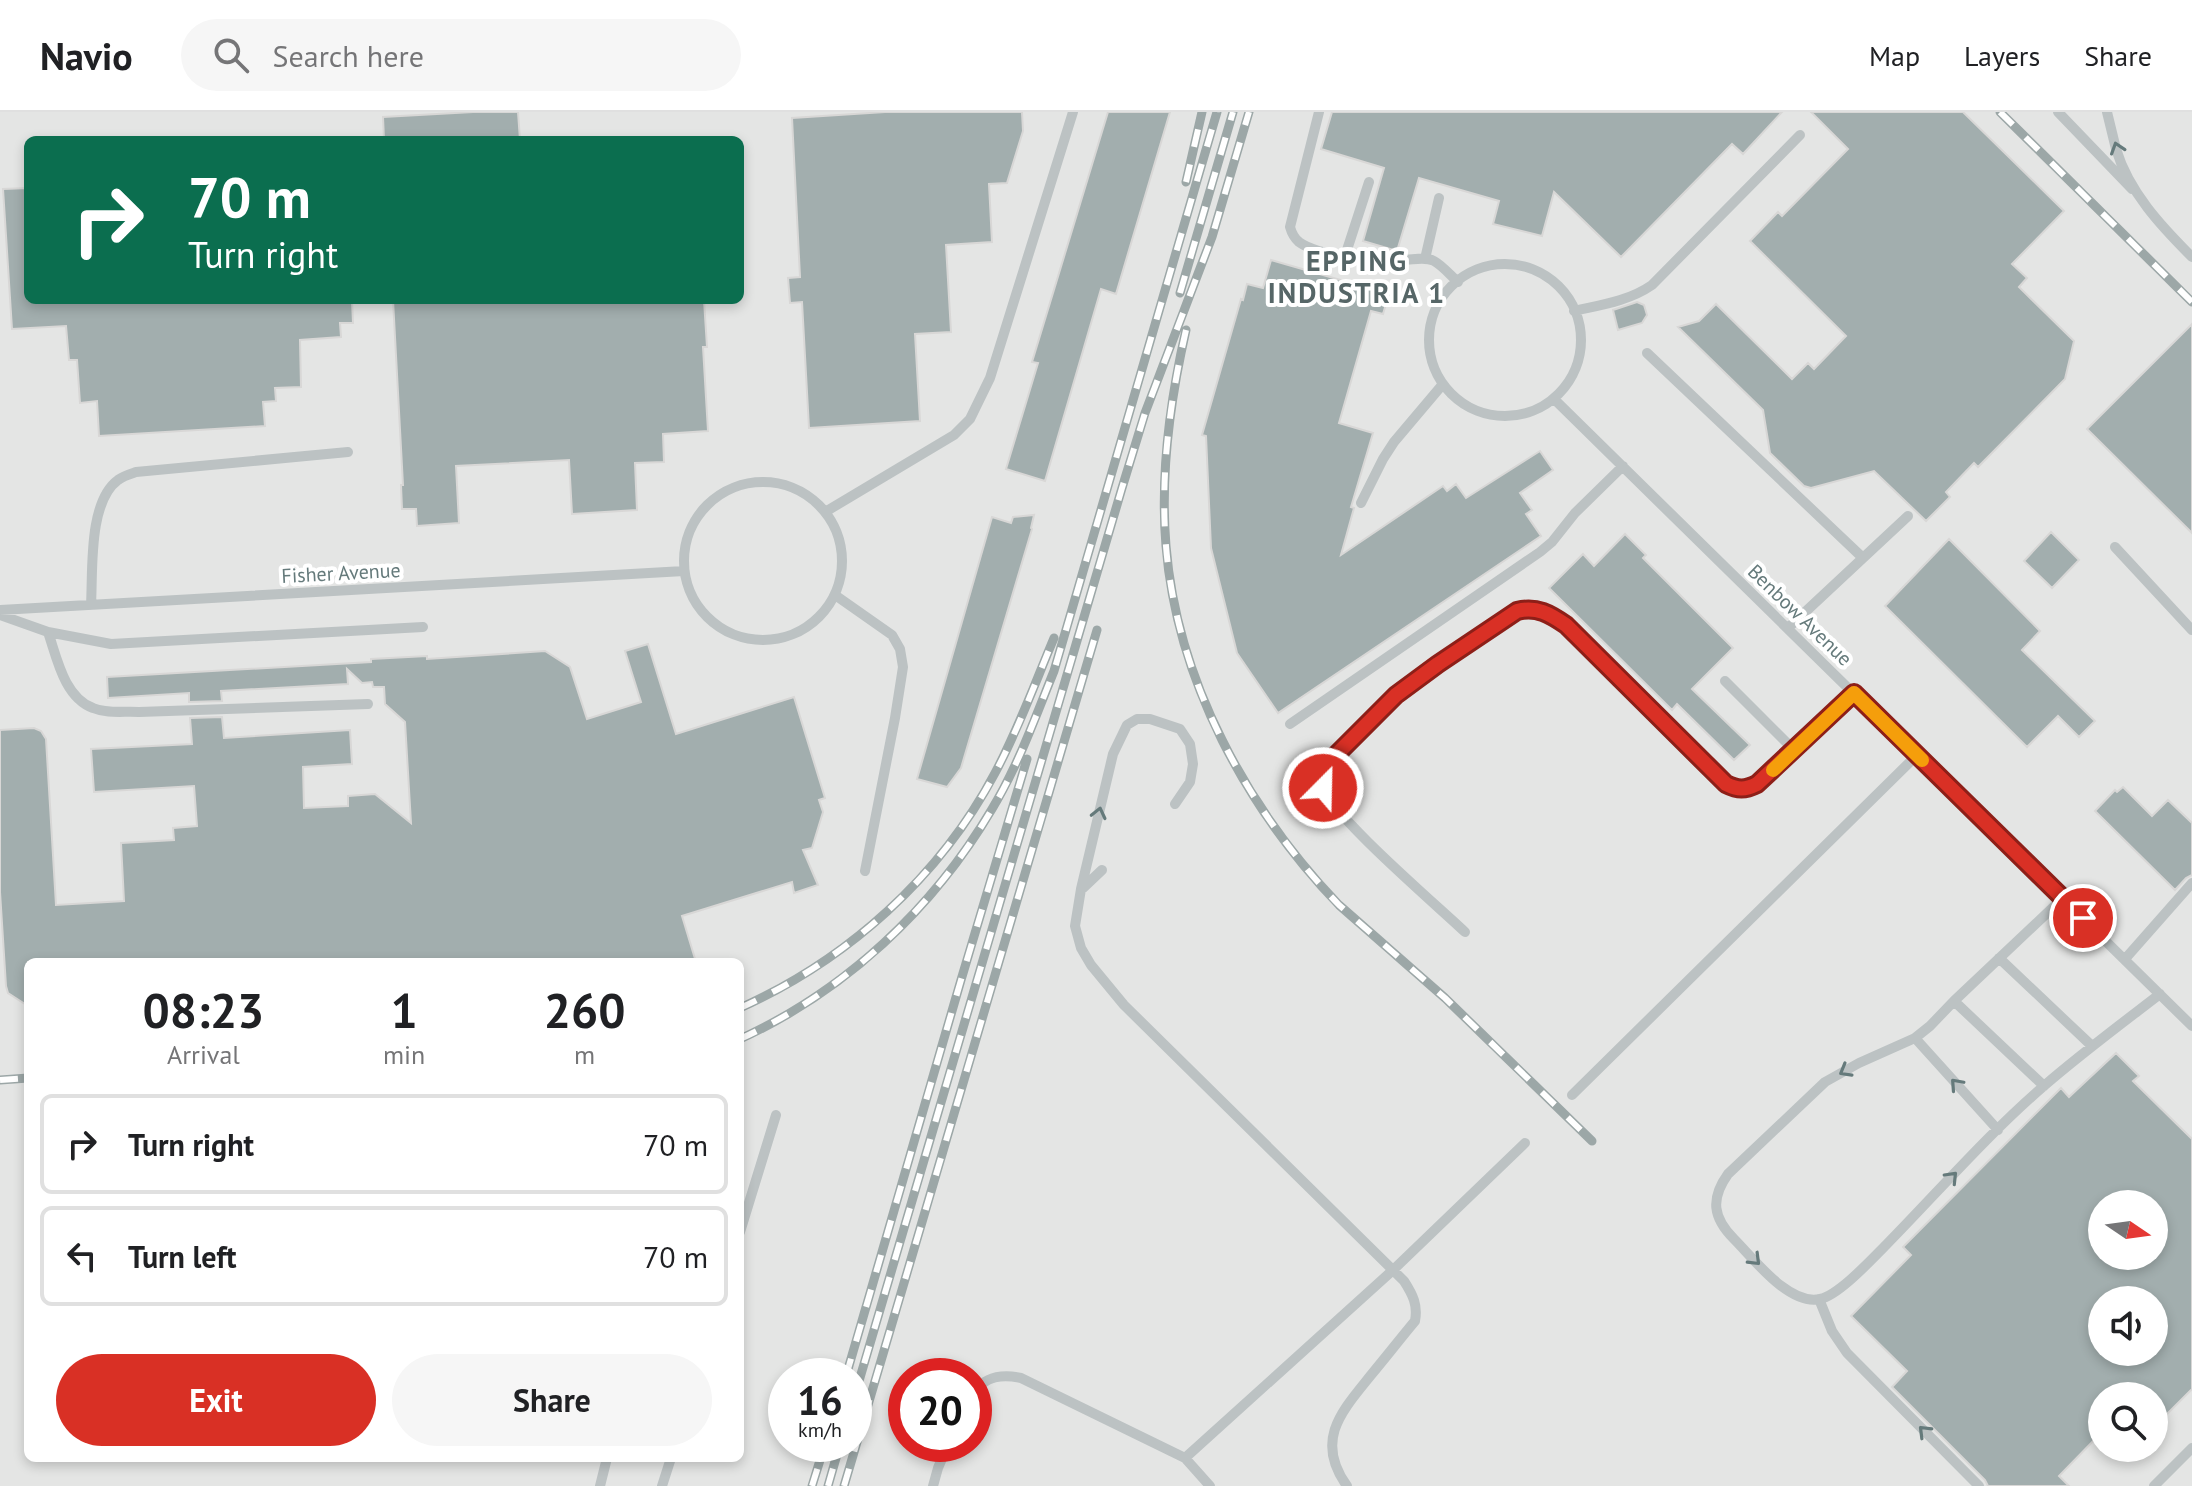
<!DOCTYPE html>
<html lang="en">
<head>
<meta charset="utf-8">
<style>
	body { margin:0; font-family:"PT Sans",sans-serif; background:#f6f6f6; color:#202124; height:100vh; display:flex; flex-direction:column; font-size:30px; white-space:nowrap }
	* { box-sizing:border-box; margin:0 }
	p { font-size:26px; color:#757577 }
	.icon { flex:none; width:44px; height:44px; fill:none; stroke:currentColor; stroke-width:2; stroke-linecap:round; stroke-linejoin:round }
	.map { position:relative; flex:1; overflow:hidden }
	.panel { position:absolute; left:24px; top:846px; width:720px; height:504px; display:flex; flex-direction:column; background:#fff; border-radius:12px; box-shadow:0 4px 12px #0003 }
	.panel>* { flex:none }
	.hud { position:absolute; left:24px; top:24px; width:720px; height:168px; border-radius:12px; box-shadow:0 4px 12px #0003; background:#0b6e4f; color:#fff; overflow:hidden }
	.needle { width:52px; rotate:103deg }
	.tools { position:absolute; left:2088px; top:1078px; display:grid; gap:16px }
	.tools a { display:grid; place-items:center; width:80px; height:80px; border-radius:50%; background:#fff; box-shadow:0 4px 12px #0003; font-size:40px }
	.speed { position:absolute; left:768px; top:1246px; display:flex; gap:16px; font-size:40px; font-weight:700; text-align:center }
	.speed>* { display:grid; place-content:center; width:104px; height:104px; border-radius:50%; background:#fff; box-shadow:0 4px 12px #0003; line-height:1 }
	.speed small { font-size:20px; font-weight:400 }
	.speed .limit { border:12px solid #d22; background:#fff; color:#111 }
	.pin { position:absolute; display:grid; place-items:center; width:68px; height:68px; color:#fff; margin:-34px; border:4px solid #fff; border-radius:50%; box-shadow:0 2px 8px #0007 }
	.me { position:absolute; width:88px; margin:-44px; rotate:23deg; stroke-linejoin:round; filter:drop-shadow(0 0 6px #0008) }
	.turn { display:flex; align-items:center; gap:28px; height:168px; padding:0 32px; font-size:36px }
	.turn .icon { width:104px; height:104px; stroke-width:2.5 }
	.turn b { display:block; font-size:56px; line-height:68px }
	.eta { display:flex; justify-content:space-evenly; align-items:center; height:136px; text-align:center }
	.eta b { font-size:48px; font-weight:800; line-height:56px }
	.action { display:flex; gap:16px; margin-top:auto; padding:16px 32px }
	.action a { flex:1; height:92px; border-radius:48px; background:#d93025; color:#fff; font-size:32px; font-weight:800; line-height:92px; text-align:center }
	.action a+a { background:#f6f6f6; color:#202124 }
	ul { padding:0; list-style:none }
	li { display:flex; align-items:center; gap:24px; height:100px; margin:0 16px 12px; padding:0 16px; border:4px solid #e0e0e0; border-radius:12px }
	li div { flex:1 }
	li b { display:block; font-size:30px }
	li em { font-style:normal }
	header { display:flex; align-items:center; gap:48px; box-sizing:border-box; height:112px; padding:0 40px; background:#fff; border-bottom:2px solid #e0e0e0 }
	header strong { font-size:38px }
	nav { display:flex; gap:44px; margin-inline-start:auto; font-size:28px }
	.search { width:560px; height:72px; background:#f6f6f6; display:flex; align-items:center; gap:20px; box-sizing:border-box; padding:0 28px; border-radius:44px; color:#757577; font-size:30px }
	.map>svg:first-child { display:block }
	.built { fill:#e4e5e4; fill-rule:evenodd }
	.building { fill:#a2aeae; stroke:#d8d7d6; stroke-width:2; fill-rule:evenodd }
	.lines { fill:none; stroke-linecap:round; stroke-linejoin:round }
	.lane { stroke:#bcc2c3; stroke-width:10 }
	.rail-casing { stroke:#9ca7a7; stroke-width:9 }
	.rail { stroke:#fff; stroke-width:6; stroke-dasharray:18; stroke-linecap:butt }
	.oneway { stroke:#657a7b }
	.route-casing { stroke:#8d1f18; stroke-width:20 }
	.route { stroke:#d93025; stroke-width:14 }
	.slow { stroke:#f59e0b; stroke-width:14 }
	.labels { text-anchor:middle; dominant-baseline:central; stroke-width:8; stroke-linejoin:round; paint-order:stroke }
	.street-label { font-size:20px; fill:#657a7b; stroke:#fff }
	.district-label { font-size:28px; font-weight:bold; letter-spacing:2px; fill:#566667; stroke:#fff }
</style>
</head>
<body>
<header>
<strong>Navio</strong>
<div class="search"><svg class="icon" aria-label="search" viewBox="0 0 24 24"><circle cx="10" cy="10" r="6"/><path d="M15 15l6 6"/></svg>Search here</div>
<nav><a>Map</a><a>Layers</a><a>Share</a></nav>
</header>
<div class="map">
<svg width="2192" height="1374" viewBox="0 0 2192 1374">
	<rect width="100%" height="100%" fill="#f6f5f4"/>
	<!-- built -->
	<path class="built" d="M0 0H2192V1374H0ZM28 28H740V188H28ZM28 850H740V1346H28ZM2102 1092H2154V1144H2102ZM2102 1188H2154V1240H2102ZM786 1264H854V1332H786ZM906 1264H974V1332H906ZM2102 1284H2154V1336H2102Z"/>
	<!-- building -->
	<path class="building" d="M473 0H518L520 28H384L383 5Z
		M885 0H1022L1023 19 1007 71 989 72 992 130 946 133 951 220 915 222 920 309 809 316 802 190 790 191 788 166 800 165 792 6Z
		M1108 0H1170L1116 182 1101 177 1045 369 1006 357 1038 251 1032 250Z
		M1332 0H1782L1743 42 1732 32 1621 145 1554 80 1542 124 1493 112 1499 89 1419 66 1397 139 1363 129 1384 56 1321 37Z
		M1811 0H1963L2064 99 2012 152 2027 166 2019 175 2074 229 2065 267 1978 355 1974 351 1946 380 1950 385 1926 409 1874 359 1811 376 1804 374 1770 341 1763 298 1678 215 1699 209 1716 192 1792 267 1808 251 1814 257 1846 224 1750 129 1778 100 1782 104 1848 37Z
		M28 76V188H352L353 211H340L341 225 300 228 301 275 275 276 276 289 263 290 265 314 99 324 97 289 80 291 77 248H69L66 214 12 217 3 77Z
		M1271 148 1389 182 1383 202 1371 199 1339 311 1373 321 1351 395 1354 396 1341 443 1443 374 1447 379 1456 372 1466 386 1540 339 1553 358 1520 381 1532 398 1526 402 1541 424 1278 601 1237 541 1211 436 1206 324 1202 323 1241 187 1243 188 1247 172 1263 176Z
		M393 188H704L707 235H703L708 319 663 322 664 350 635 351 637 398 572 402 569 348 456 354 459 411 417 414 416 397H402L401 373H403Z
		M1637 190 1644 193 1647 203 1642 211 1618 218 1613 198Z
		M2192 212V421L2087 317Z
		M1034 403 1031 416 1032 417 961 656 947 675 917 667 992 405 1011 411 1013 405Z
		M2051 420 2079 448 2052 476 2024 449Z
		M1625 422 1646 443 1643 446 1733 536 1692 577 1750 633 1734 648 1677 592 1672 598 1549 476 1583 442 1594 454Z
		M1949 427 2040 519 2022 538 2095 609 2079 625 2058 604 2027 635 1885 494Z
		M648 532 676 622 794 585 825 686 819 688 823 700 812 736 803 738 818 773 794 781 792 770 682 804 696 850H28V894L8 881 6 874 0 780V618L34 616 41 619 46 627 56 793 124 789 121 731 174 728 173 716 197 714 194 674 94 680 91 637 192 632 190 606 222 605 224 626 350 618 352 652 303 655 304 696 348 694V684L375 682 411 711 405 610 385 592 384 575H373L372 570 362 571 347 557 348 572 221 579 222 589 189 590V581L108 586 107 565 371 550V547L427 544V547L545 539 570 555 587 607 641 590 625 539Z
		M2123 675 2152 704 2168 688 2192 711V763L2186 766 2175 778 2095 699 2115 678 2117 680Z
		M2116 941 2139 964 2133 969 2192 1027V1277L2154 1315V1284H2102V1320L2059 1364 2069 1374H1988L1985 1368 1892 1275 1907 1259 1851 1204 1911 1143 1903 1135 2061 976 2069 985ZM2102 1092H2154V1144H2102ZM2102 1188H2154V1240H2102Z"/>
	<g class="lines">
		<!-- lane -->
		<path class="lane" d="M1319 0 1290 115C1292 122 1294 126 1299 130 1319 145 1379 149 1403 148 1413 148 1425 144 1434 149 1443 154 1451 164 1458 170
			M2058 0 2132 77
			M2107 0C2110 12 2113 25 2116 37 2129 80 2161 114 2192 145
			M1345 144 1369 70
			M1425 147 1439 86
			M1429 228a76 76 0 1 1 152 0a76 76 0 1 1-152 0Z
			M1574 199C1601 193 1629 189 1652 173L1800 23
			M1647 241 1863 446
			M1554 287 2192 914
			M684 449a79 79 0 1 1 158 0a79 79 0 1 1-158 0Z
			M1361 391 1383 347 1394 330 1443 272
			M825 400 954 323 970 307 990 266 1073 0
			M2115 435 2192 518
			M835 483 892 523 900 537 903 555 895 606 865 759
			M91 493C93 459 88 390 118 368 123 364 130 362 136 360L348 340
			M0 498 684 459
			M0 503 48 520 111 532 423 515
			M1788 516 1908 404
			M48 520C57 546 64 585 93 596 107 602 124 599 139 600L368 592
			M1725 569 1794 638
			M1290 612 1540 440 1552 430 1575 401 1623 354
			M1175 692 1190 670 1193 652 1190 632 1180 617 1150 607H1137L1127 613 1113 642 1081 777 1075 814 1081 836 1091 853 1124 893 1404 1169C1413 1183 1418 1193 1415 1209 1400 1227 1386 1245 1371 1263 1342 1299 1314 1328 1347 1374
			M1083 776 1102 758
			M2063 786 1954 889 1930 914 1915 926 1859 951 1825 970 1728 1062C1710 1087 1713 1106 1734 1127 1754 1147 1789 1194 1820 1187 1839 1183 1872 1147 1886 1133 1938 1080 1988 1022 2045 973 2082 941 2121 912 2160 882
			M1465 820C1440 796 1329 701 1324 676 1314 628 1479 524 1517 499 1537 494 1550 502 1566 513L1726 672C1738 678 1745 678 1757 672L1854 581
			M1999 846 2092 934
			M2125 847 2192 771
			M1954 889 2044 974
			M1915 926 1998 1018
			M1572 983 1917 643
			M740 1120 776 1003
			M1819 1187 1832 1219 1847 1241 1979 1374
			M974 1280C986 1264 1002 1262 1021 1266L1185 1346 1210 1374
			M1185 1346 1393 1158 1525 1031
			M600 1374 607 1346
			M662 1374 671 1346
			M933 1374 938 1356 948 1332
			M2154 1374 2192 1336"/>
		<defs>
			<path id="rail" d="M2000 0 2192 190
				M1186 70 1202 0
				M1180 181 1233 0
				M1186 218C1170 288 1160 362 1166 434 1177 569 1247 697 1339 793L1445 886 1592 1029
				M740 896C847 848 940 765 995 661 1018 618 1035 571 1054 526
				M740 927C845 879 933 797 992 697 1018 654 1035 606 1054 559L1217 0
				M0 968 28 966
				M846 1264 961 868 1027 647
				M854 1286 1122 376 1145 301 1212 125 1249 0
				M812 1374 825 1332
				M828 1374 840 1332
				M844 1374 1097 518"/>
		</defs>
		<!-- rail casing -->
		<use href="#rail" class="rail-casing"/>
		<!-- rail -->
		<use href="#rail" class="rail"/>
	</g>
	<!-- one-way arrows -->
	<defs><path id="oneway-chevron" d="M-2-3.5L2.5 0L-2 3.5" fill="none" stroke-width="1.6" stroke-linecap="round" stroke-linejoin="round" transform="scale(2)"/></defs>
	<g class="oneway">
		<use href="#oneway-chevron" transform="translate(2117 36) rotate(-108)"/>
		<use href="#oneway-chevron" transform="translate(1099 701) rotate(-77)"/>
		<use href="#oneway-chevron" transform="translate(1845 959) rotate(150)"/>
		<use href="#oneway-chevron" transform="translate(1956 972) rotate(-132)"/>
		<use href="#oneway-chevron" transform="translate(1952 1065) rotate(-46)"/>
		<use href="#oneway-chevron" transform="translate(1755 1148) rotate(45)"/>
		<use href="#oneway-chevron" transform="translate(1924 1319) rotate(-135)"/>
	</g>
	<g class="lines">
		<defs>
			<path id="route" d="M1323 676 1324 663 1330 649 1396 583 1438 552 1517 499C1537 494 1550 502 1566 513L1726 672C1738 678 1745 678 1757 672L1854 581 2083 806"/>
		</defs>
		<!-- route casing -->
		<use href="#route" class="route-casing"/>
		<!-- route -->
		<use href="#route" class="route"/>
		<!-- slow -->
		<path class="slow" d="M1773 658 1854 581 1922 648"/>
	</g>
	<g class="labels">
		<!-- street labels -->
		<g class="street-label">
			<text transform="translate(341 461) rotate(-3)">Fisher Avenue</text>
			<text transform="translate(1800 503) rotate(44)">Benbow Avenue</text>
		</g>
		<!-- district labels -->
		<g class="district-label">
			<text x="1357" y="148">EPPING<tspan x="1357" dy="32">INDUSTRIA 1</tspan></text>
		</g>
	</g>
</svg>
<div class="tools">
<a><svg class="needle" viewBox="-14 -14 28 28"><path d="M0-13l5 13h-10z" fill="#e53935"/><path d="M0 13l5-13h-10z" fill="#757577"/></svg></a>
<a><svg class="icon" aria-label="sound" viewBox="0 0 24 24"><path d="M4 9h4l5-4v14l-5-4H4zM17 9q2 3 0 6"/></svg></a>
<a><svg class="icon" aria-label="search" viewBox="0 0 24 24"><circle cx="10" cy="10" r="6"/><path d="M15 15l6 6"/></svg></a>
</div>
<div class="speed"><div>16<small>km/h</small></div><div class="limit">20</div></div>
<div class="pin" style="left:2083px;top:806px;background:#d93025"><svg class="icon" aria-label="arrive" viewBox="0 0 24 24"><path d="M6 21V4h12l-3 4 3 4H6"/></svg></div>
<svg class="me" style="left:1323px;top:676px" viewBox="-20 -20 40 40"><circle r="17" fill="#d93025" stroke="#fff" stroke-width="3"/><path d="M0-11L8 9 0 5-8 9z" fill="#fff"/></svg>
<div class="hud">
<div class="turn"><svg class="icon" aria-label="right" viewBox="0 0 24 24"><path d="M7 20v-9h11M14 6l5 5-5 5"/></svg><div><b>70 m</b>Turn right</div></div>
</div>
<section class="panel">
<div class="eta">
<div><b>08:23</b><p>Arrival</p></div>
<div><b>1</b><p>min</p></div>
<div><b>260</b><p>m</p></div>
</div>
<ul>
<li><svg class="icon" aria-label="right" viewBox="0 0 24 24"><path d="M7 20v-9h11M14 6l5 5-5 5"/></svg><div><b>Turn right</b></div><em>70 m</em></li>
<li><svg class="icon" aria-label="left" viewBox="0 0 24 24"><path d="M17 20v-9H6M10 6l-5 5 5 5"/></svg><div><b>Turn left</b></div><em>70 m</em></li>
</ul>
<div class="action"><a>Exit</a><a>Share</a></div>
</section>
</div>
</body>
</html>
